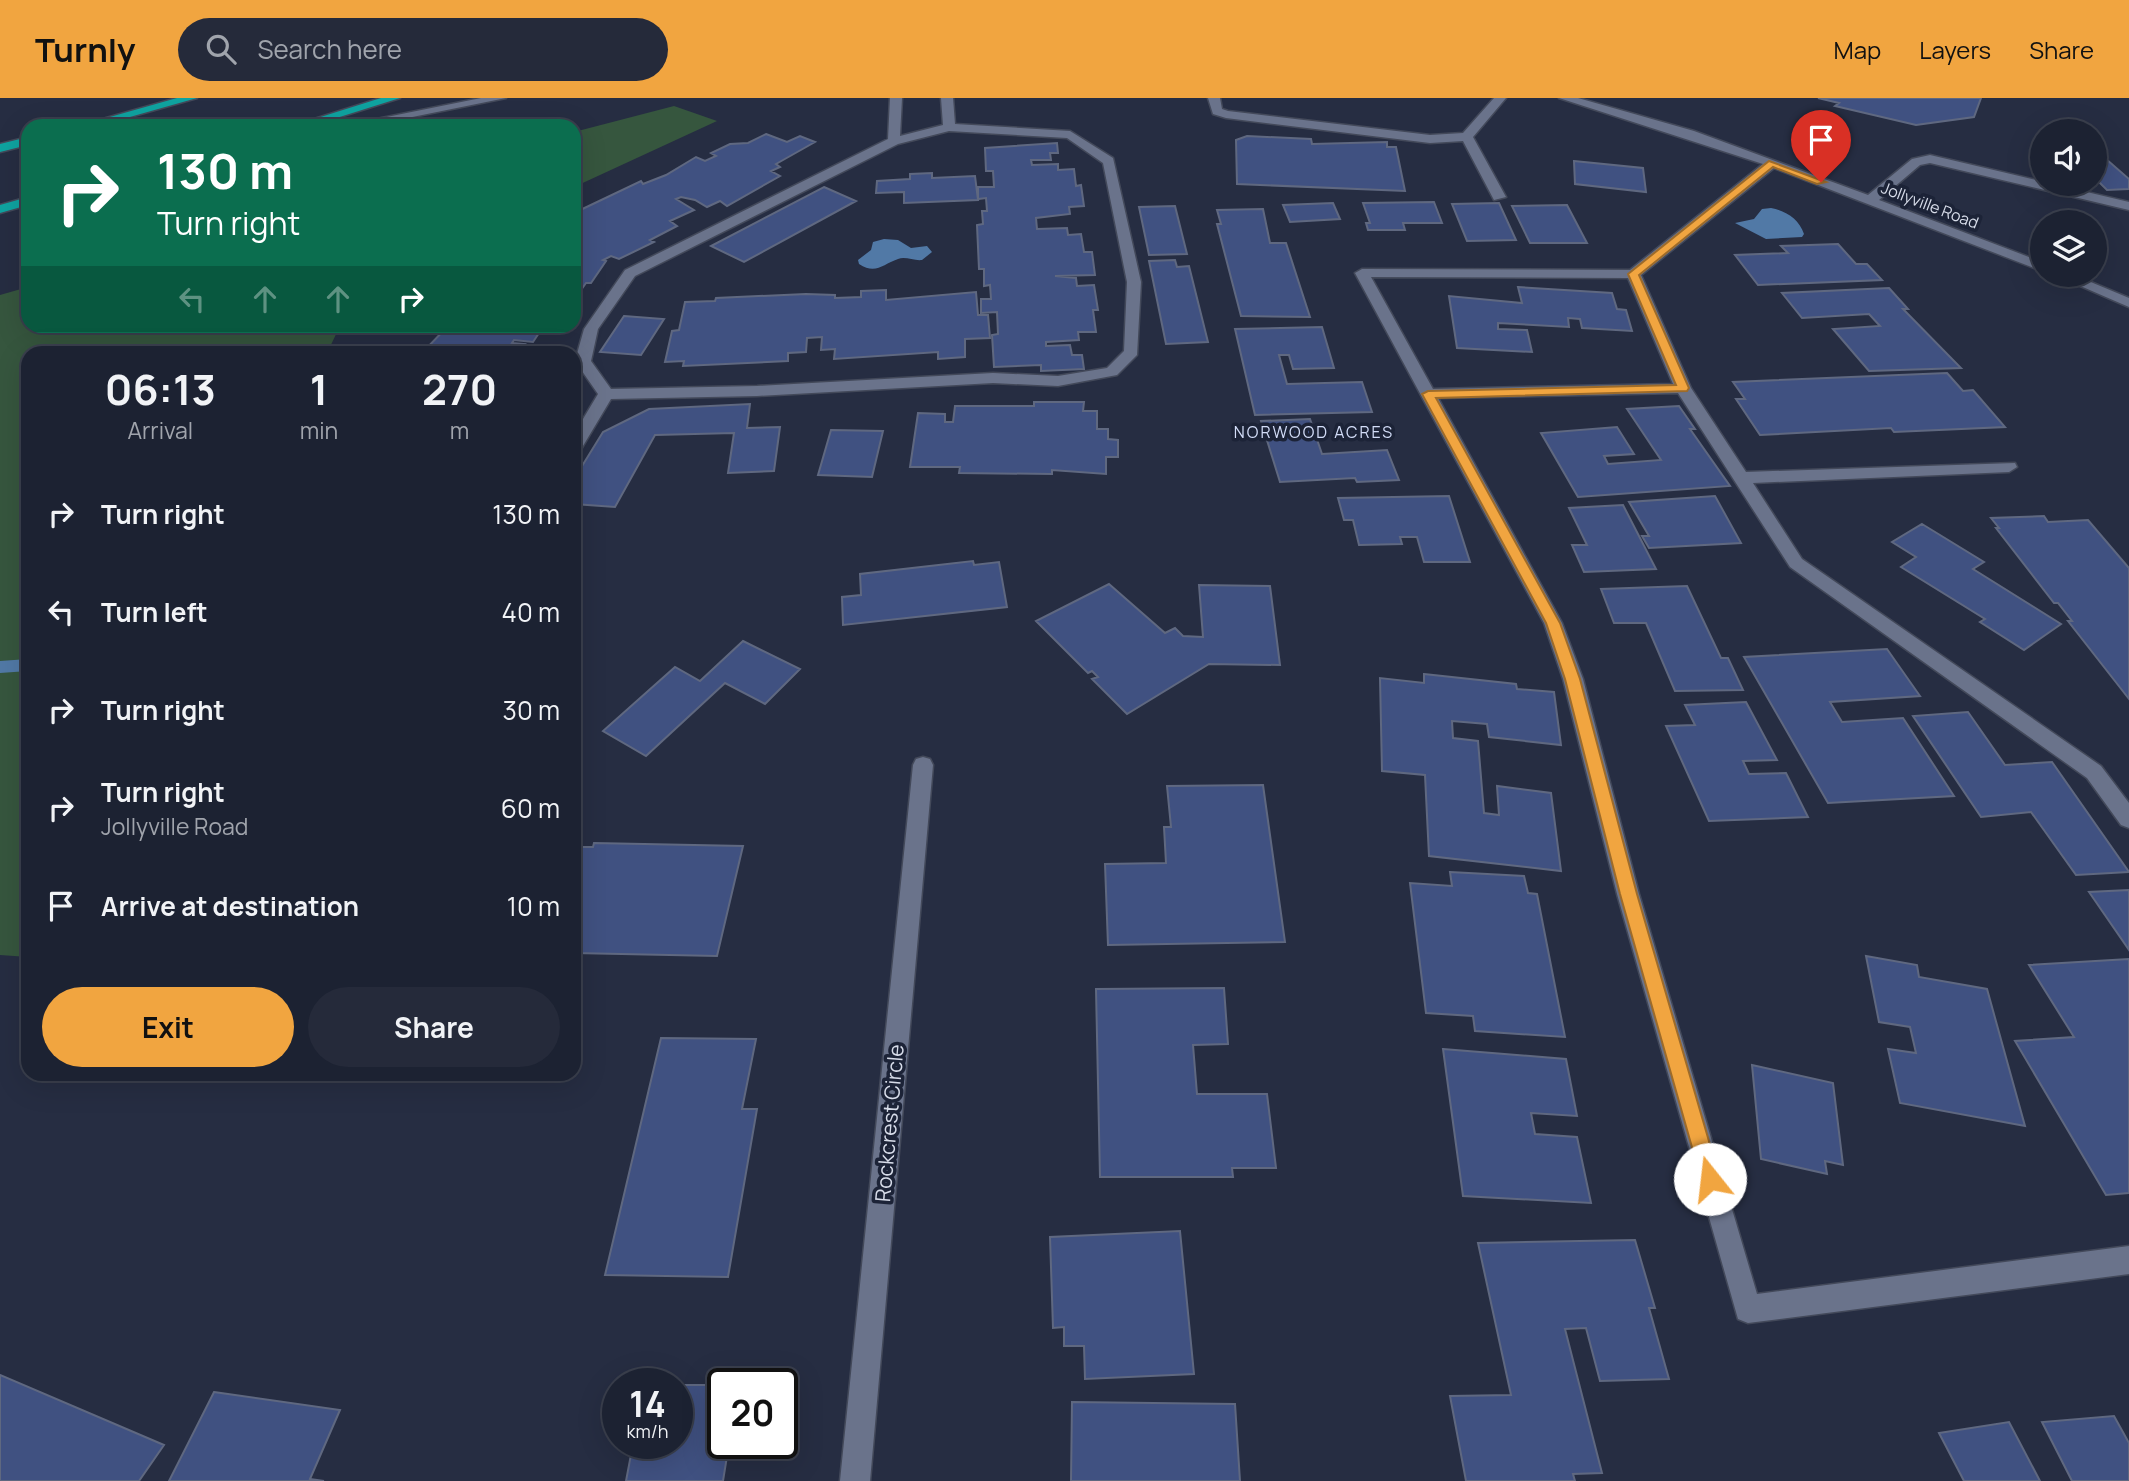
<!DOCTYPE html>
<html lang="en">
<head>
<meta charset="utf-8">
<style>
	body { margin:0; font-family:Manrope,sans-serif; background:#252a3a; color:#f1f3f6; height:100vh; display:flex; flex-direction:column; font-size:26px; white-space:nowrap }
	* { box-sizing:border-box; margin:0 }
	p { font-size:23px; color:#a0a4ac }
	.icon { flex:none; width:38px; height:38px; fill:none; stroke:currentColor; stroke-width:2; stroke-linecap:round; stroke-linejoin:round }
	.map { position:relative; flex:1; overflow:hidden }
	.drawer { position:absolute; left:21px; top:248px; width:560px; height:735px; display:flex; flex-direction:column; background:#1c2232; border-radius:21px; box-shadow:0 7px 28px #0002,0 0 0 2px #3a3f4d }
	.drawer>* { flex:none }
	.banner { position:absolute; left:21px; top:21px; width:560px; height:214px; border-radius:21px; box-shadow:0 7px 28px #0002,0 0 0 2px #3a3f4d; background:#0b6e4f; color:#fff; overflow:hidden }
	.controls { position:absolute; left:2030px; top:21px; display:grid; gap:14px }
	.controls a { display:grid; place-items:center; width:77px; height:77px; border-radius:50%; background:#1c2232; box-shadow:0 7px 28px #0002,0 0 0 2px #3a3f4d; font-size:35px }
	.speed { position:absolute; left:602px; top:1270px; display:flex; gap:14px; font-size:35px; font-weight:700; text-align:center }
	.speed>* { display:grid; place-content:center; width:91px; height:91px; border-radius:50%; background:#1c2232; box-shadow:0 7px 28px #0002,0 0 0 2px #3a3f4d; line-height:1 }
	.speed small { font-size:18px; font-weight:400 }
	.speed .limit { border:4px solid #111; border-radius:10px; background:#fff; color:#111 }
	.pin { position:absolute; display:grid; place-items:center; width:60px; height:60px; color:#fff; margin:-72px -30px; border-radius:50% 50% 50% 0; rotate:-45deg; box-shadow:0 0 7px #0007 }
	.pin .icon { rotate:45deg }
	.me { position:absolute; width:77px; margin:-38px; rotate:344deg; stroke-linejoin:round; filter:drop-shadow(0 0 5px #0008) }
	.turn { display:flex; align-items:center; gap:24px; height:147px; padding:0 21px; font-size:32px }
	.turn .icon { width:91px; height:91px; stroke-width:2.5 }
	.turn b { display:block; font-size:49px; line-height:60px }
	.lanes { display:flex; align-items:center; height:66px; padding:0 21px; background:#0003; justify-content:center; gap:35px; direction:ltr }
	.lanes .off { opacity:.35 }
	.eta { display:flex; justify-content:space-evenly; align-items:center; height:119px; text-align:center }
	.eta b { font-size:42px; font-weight:700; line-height:49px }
	.action { display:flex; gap:14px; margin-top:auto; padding:14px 21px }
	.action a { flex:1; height:80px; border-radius:42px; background:#f1a540; color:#111; font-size:28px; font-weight:700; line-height:80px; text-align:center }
	.action a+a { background:#252a3a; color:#f1f3f6 }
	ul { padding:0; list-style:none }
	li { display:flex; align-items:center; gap:21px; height:98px; padding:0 21px }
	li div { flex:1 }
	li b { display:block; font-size:26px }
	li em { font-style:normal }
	header { display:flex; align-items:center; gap:42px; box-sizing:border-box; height:98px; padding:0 35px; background:#f1a540; color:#111 }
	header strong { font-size:33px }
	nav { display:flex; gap:38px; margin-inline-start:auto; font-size:24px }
	.search { width:490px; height:63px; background:#252a3a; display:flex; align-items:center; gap:18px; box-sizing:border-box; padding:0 24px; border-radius:38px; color:#a0a4ac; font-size:26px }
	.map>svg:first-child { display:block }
	.green { fill:#36563e }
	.water { fill:#5179a6 }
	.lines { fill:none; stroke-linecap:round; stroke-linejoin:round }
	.stream { fill:#5179a6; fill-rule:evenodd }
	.building { fill:#405181; stroke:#5f6880; stroke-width:2 }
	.minor-casing { stroke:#43495a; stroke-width:3 }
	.highway-casing { stroke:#43495a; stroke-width:3 }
	.minor { fill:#6a738b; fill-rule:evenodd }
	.highway { fill:#0fa3a0; fill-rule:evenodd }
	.route { fill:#f1a540; stroke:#9d6b2a; stroke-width:2 }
	.labels { text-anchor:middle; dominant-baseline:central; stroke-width:7; stroke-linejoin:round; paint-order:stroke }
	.far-street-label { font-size:16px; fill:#d7dce9; stroke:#1c2337 }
	.far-neighbourhood-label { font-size:16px; letter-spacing:2px; fill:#d3ddf8; stroke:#1c2337 }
	.near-street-label { font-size:21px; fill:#d7dce9; stroke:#1c2337 }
</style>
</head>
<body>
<header>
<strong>Turnly</strong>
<div class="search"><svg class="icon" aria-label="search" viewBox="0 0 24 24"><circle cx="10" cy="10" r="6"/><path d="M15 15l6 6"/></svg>Search here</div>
<nav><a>Map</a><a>Layers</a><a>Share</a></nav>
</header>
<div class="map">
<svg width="2129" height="1383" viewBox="0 0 2129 1383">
	<rect width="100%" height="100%" fill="#262d42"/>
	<!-- green -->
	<path class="green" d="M674 8 717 23 574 89V34Z
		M28 189V228H340L327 255 28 256V859L0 857V197Z"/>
	<!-- water -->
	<path class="water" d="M1771 110C1786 113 1799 121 1804 136L1802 139 1766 141 1735 125 1754 121 1762 111Z
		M884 141 898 142 911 150 927 148 932 154 922 162C914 163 905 158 898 161 883 166 876 177 859 166L858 162 871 152 873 144Z"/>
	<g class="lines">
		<!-- stream -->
		<path class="stream" d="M28 561V573L0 575V563Z"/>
	</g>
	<!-- building -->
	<path class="building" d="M1818 0H1981L1974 19 1916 27 1835 8 1839 5Z
		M766 36 787 44 800 38 815 44 776 66 780 69 771 73 780 78 727 108 720 103 707 109 695 102 681 99 676 101 694 112 670 123 677 128 650 142 654 144 619 161 611 158 603 162 606 163 591 185H586L574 202V115L641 83 643 86 666 77 696 59 705 63 716 58 711 55 730 46 748 45Z
		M1247 38 1311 41 1312 46 1387 44V49H1396L1405 93 1237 86 1236 42Z
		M1057 45 1058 55H1050L1051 62H1031L1032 67 1058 66V72L1074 71 1076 88 1081 87 1084 108 1069 109 1070 116 1036 120 1037 131 1067 130 1068 137 1081 136 1084 154H1092L1095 177 1055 178 1076 180 1077 188 1094 187 1098 212H1093L1096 234H1078L1079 242 1046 244V248L1070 247 1072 257H1082L1084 271 1041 273V267L994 269 992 237 998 236 997 214 981 215V201H991L990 187 984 188V171H979L977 127 983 126 982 113H987L986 100 978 101V89H994L993 73H986L985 50Z
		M2095 61H2106L2129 81V91L2107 92 2095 80Z
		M1574 63 1643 70 1646 94 1575 86Z
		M932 75V80L975 78 978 102 904 105V94L876 95 877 83 910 81V76Z
		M824 89 856 103 744 164 711 148Z
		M1434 104 1442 125H1403L1405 132H1368L1366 125H1370L1363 105Z
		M1333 105 1340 121 1290 124 1283 107Z
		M1499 105 1516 142 1467 143 1452 106Z
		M1567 107 1587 145H1530L1512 108Z
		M1175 108 1187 156 1149 157 1139 109Z
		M1263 111 1270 145H1286L1310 219 1241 218 1217 126H1221L1217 112Z
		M1838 146 1856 166H1867L1882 182 1758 187 1735 157 1788 155 1781 148Z
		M1175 162 1177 169 1189 168 1208 244 1166 246 1149 163Z
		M1518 189 1612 195 1617 211 1626 212 1632 233 1582 230 1580 221 1568 220 1569 229 1498 225V231L1527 232 1532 254 1457 250 1449 198 1522 205Z
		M1889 190 1908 211H1903L1961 270 1869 273 1833 231 1880 228 1869 216 1802 220 1782 195Z
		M886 192V202L976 194 978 217H988L990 240 965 241V259L938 261V254L834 261 835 251 821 252 822 239 807 240 806 254 788 255V263L683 268 684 263 665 264 672 233 679 232 685 204 715 203 716 200 806 196 835 197V200L861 199V193Z
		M624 218 664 221 641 257 600 254Z
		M448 228H522L543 229 533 244 514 242 512 245 525 246 518 256H421Z
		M1322 229 1334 270 1293 271 1289 257H1279L1287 286 1362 284 1372 314 1255 317 1235 231Z
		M1947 275 1963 293 1973 292 2005 329 1894 334 1891 330 1760 337 1736 301H1745L1733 284Z
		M1034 304H1084L1083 313H1097V331H1108V341L1118 342V359H1106V376L1052 372V376L959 375 960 369H910L918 315 945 316V324H953L955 308H1034Z
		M750 306 747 330 780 329 774 373 728 375 734 335 655 337 615 409 574 406V381L603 334 649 311Z
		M1679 308 1695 331H1690L1730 388 1578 399 1541 335 1617 329 1634 356 1604 358 1608 366 1661 362 1627 311Z
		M1310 321 1322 356 1387 352 1399 382 1357 384 1355 380 1280 384 1261 323Z
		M831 332 883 333 872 379 818 377Z
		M1449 398 1470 464H1424L1417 439H1400L1402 446 1359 447 1353 422H1344L1338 400Z
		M1715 398 1741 445 1649 450 1642 438H1649L1629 404Z
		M1623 407 1656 471 1584 474 1572 447H1587L1569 410Z
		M2044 418 2048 424 2088 422 2129 470V601L2068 523H2072L2058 505H2054L1996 430H1999L1991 420Z
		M1922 426 1984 464 1973 471 2061 526 2024 552 1980 524 1985 521 1901 469 1916 459 1892 444Z
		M973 463 974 467 999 464 1007 509 843 527 842 499 861 497 860 476Z
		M1109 486 1165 535 1175 530 1183 538 1203 539 1199 487 1270 488 1280 567 1209 566 1127 616 1092 581 1098 579 1092 573 1088 575 1036 523Z
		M1687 488 1721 560H1728L1743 592 1675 593 1646 525H1614L1601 491Z
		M743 543 800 571 765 606 725 585 646 658 603 633 675 569 700 583Z
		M1887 551 1920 598 1830 604 1842 624 1903 620 1954 698 1828 705 1744 559Z
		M1424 576 1516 586 1517 591 1554 594 1561 647 1489 639 1487 626 1452 623 1453 640 1478 643 1484 715 1499 717 1497 688 1551 695 1561 773 1429 758 1425 677 1382 673 1380 580 1424 585Z
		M1746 604 1777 662 1743 663 1749 676 1786 675 1808 719 1709 723 1666 628 1695 627 1685 607Z
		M1968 614 2005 667 2052 664 2129 774 2076 777 2031 714 1981 719 1913 618Z
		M1263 687 1285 844 1108 847 1105 766 1166 765 1164 729H1171L1167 688Z
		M594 745 743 748 717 858 574 855V808L578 796H574V749H593Z
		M1450 774 1524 778 1528 795 1537 796 1565 939 1475 933 1473 918 1426 915 1410 785 1452 788Z
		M2129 792V852L2089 794Z
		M1866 858 1917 867 1919 879 1987 891 2025 1028 1900 1005 1888 951 1916 955 1910 929 1879 924Z
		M2129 861V1095L2106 1097 2015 943 2074 939 2029 867Z
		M1224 890 1228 946 1193 947 1197 996H1267L1276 1070H1232L1233 1079H1100L1096 891Z
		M661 940 756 941 742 1011H757L728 1179 605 1177Z
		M1443 951 1566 961 1577 1018 1531 1015 1535 1036 1577 1039 1591 1105 1463 1098Z
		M1752 967 1833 985 1843 1067 1825 1063 1827 1076 1761 1061Z
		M1180 1133 1194 1276 1085 1281 1084 1248H1064V1229L1053 1230 1050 1139Z
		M1635 1142 1655 1210H1649L1669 1281 1600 1283 1586 1230 1565 1231 1602 1375 1573 1376 1575 1383H1466L1450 1298 1511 1297 1478 1145Z
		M0 1277 164 1347 139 1383H0Z
		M677 1287H723V1346H729L723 1383H626L633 1346H677Z
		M214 1294 340 1312 310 1381 324 1383H169Z
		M1072 1304 1235 1306 1240 1383H1071Z
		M2114 1318 2129 1345V1383H2072L2042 1324Z
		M2009 1324 2040 1383H1964L1939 1335Z"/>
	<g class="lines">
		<defs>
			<path id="minor" d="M481 0H506L368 28H342Z
				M890 0H902L900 38 943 27 941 0H953L955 26 1070 33 1113 60 1141 184 1137 257 1117 277 1058 288 993 285 757 298 611 301 580 353 574 354V336L598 296 575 263 584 231 625 172 888 41ZM949 33 1067 40 1103 65 1127 184 1124 253 1107 270 1058 278 993 275 757 288 611 291 591 263 598 231 635 178 898 46Z
				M1208 0H1220L1222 11 1228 13 1430 37 1463 35 1494 0H1506L1473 39 1506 99 1494 102 1463 43 1430 45 1226 20 1213 16Z
				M1559 0H1578L1694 33 1868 97 1912 61 1930 57 2129 104V112L1930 65 1920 67 1879 102 2042 164V173L1774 70 1641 177 1691 290 1746 374 2015 365 2017 369 2009 374 1753 385 1802 461 2101 668 2129 705V730L2121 727 2087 680 1790 469 1678 295 1438 300 1562 525 1583 581 1639 796 1757 1196 2129 1148V1176L1748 1225 1738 1221 1617 796 1563 581 1544 525 1355 175 1362 171 1630 172 1763 66ZM1371 179 1628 180 1673 286 1433 291Z
				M2055 177H2074L2129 200V209Z
				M923 659 930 661 933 667 870 1383H840L913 667 916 661Z"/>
			<path id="highway" d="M177 0H197L98 28H78Z
				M381 0H400L311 28H292Z
				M28 39V47L0 54V46Z
				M28 99V107L0 115V107Z"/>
		</defs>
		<!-- minor casing -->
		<use href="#minor" class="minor-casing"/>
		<!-- highway casing -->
		<use href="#highway" class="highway-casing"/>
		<!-- minor -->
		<use href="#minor" class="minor"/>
		<!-- highway -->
		<use href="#highway" class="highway"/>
	</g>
	<!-- route -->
	<path class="route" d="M1769 63 1826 84 1817 86 1773 69 1639 177 1689 290 1687 293 1436 300 1560 525 1580 581 1637 796 1720 1081 1717 1088 1710 1091 1703 1088 1701 1081 1620 796 1565 581 1546 525 1422 296 1428 293 1676 287 1628 176Z"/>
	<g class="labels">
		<!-- far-street labels -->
		<g class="far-street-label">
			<text transform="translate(1930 107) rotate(21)">Jollyville Road</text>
		</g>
		<!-- far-neighbourhood labels -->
		<g class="far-neighbourhood-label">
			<text x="1314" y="334">NORWOOD ACRES</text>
		</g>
		<!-- near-street labels -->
		<g class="near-street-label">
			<text transform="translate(889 1025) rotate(-85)">Rockcrest Circle</text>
		</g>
	</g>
</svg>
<div class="controls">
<a><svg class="icon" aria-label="sound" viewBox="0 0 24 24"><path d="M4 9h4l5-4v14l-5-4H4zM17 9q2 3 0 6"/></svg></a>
<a><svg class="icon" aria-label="layers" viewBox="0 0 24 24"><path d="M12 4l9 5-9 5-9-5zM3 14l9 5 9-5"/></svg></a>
</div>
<div class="speed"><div>14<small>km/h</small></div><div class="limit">20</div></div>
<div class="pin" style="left:1821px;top:84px;background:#d93025"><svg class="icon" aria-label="arrive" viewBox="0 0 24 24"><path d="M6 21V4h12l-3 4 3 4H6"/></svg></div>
<svg class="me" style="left:1710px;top:1081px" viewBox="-20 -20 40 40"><circle r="19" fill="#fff"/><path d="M0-13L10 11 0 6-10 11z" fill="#f1a540"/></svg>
<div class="banner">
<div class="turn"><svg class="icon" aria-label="right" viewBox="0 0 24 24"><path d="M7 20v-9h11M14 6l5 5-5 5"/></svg><div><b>130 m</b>Turn right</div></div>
<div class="lanes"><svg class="icon off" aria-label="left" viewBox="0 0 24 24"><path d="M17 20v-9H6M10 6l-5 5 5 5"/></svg><svg class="icon off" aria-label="ahead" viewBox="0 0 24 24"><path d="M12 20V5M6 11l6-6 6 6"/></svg><svg class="icon off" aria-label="ahead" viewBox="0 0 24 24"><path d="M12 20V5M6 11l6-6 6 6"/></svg><svg class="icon" aria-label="right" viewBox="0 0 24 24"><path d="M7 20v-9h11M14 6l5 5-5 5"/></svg></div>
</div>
<section class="drawer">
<div class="eta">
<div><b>06:13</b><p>Arrival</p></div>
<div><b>1</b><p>min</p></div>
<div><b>270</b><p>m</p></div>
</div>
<ul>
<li><svg class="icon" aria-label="right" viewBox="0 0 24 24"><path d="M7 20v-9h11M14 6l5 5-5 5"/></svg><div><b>Turn right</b></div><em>130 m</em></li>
<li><svg class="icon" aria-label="left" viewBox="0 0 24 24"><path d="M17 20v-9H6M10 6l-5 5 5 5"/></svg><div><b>Turn left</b></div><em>40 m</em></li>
<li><svg class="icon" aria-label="right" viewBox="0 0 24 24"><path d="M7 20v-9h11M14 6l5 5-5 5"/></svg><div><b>Turn right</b></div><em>30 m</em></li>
<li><svg class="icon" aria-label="right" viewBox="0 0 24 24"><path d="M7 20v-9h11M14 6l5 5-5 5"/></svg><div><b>Turn right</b><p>Jollyville Road</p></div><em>60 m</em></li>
<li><svg class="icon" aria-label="arrive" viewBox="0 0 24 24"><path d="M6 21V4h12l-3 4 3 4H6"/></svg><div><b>Arrive at destination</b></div><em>10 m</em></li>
</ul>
<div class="action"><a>Exit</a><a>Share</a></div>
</section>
</div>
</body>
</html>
